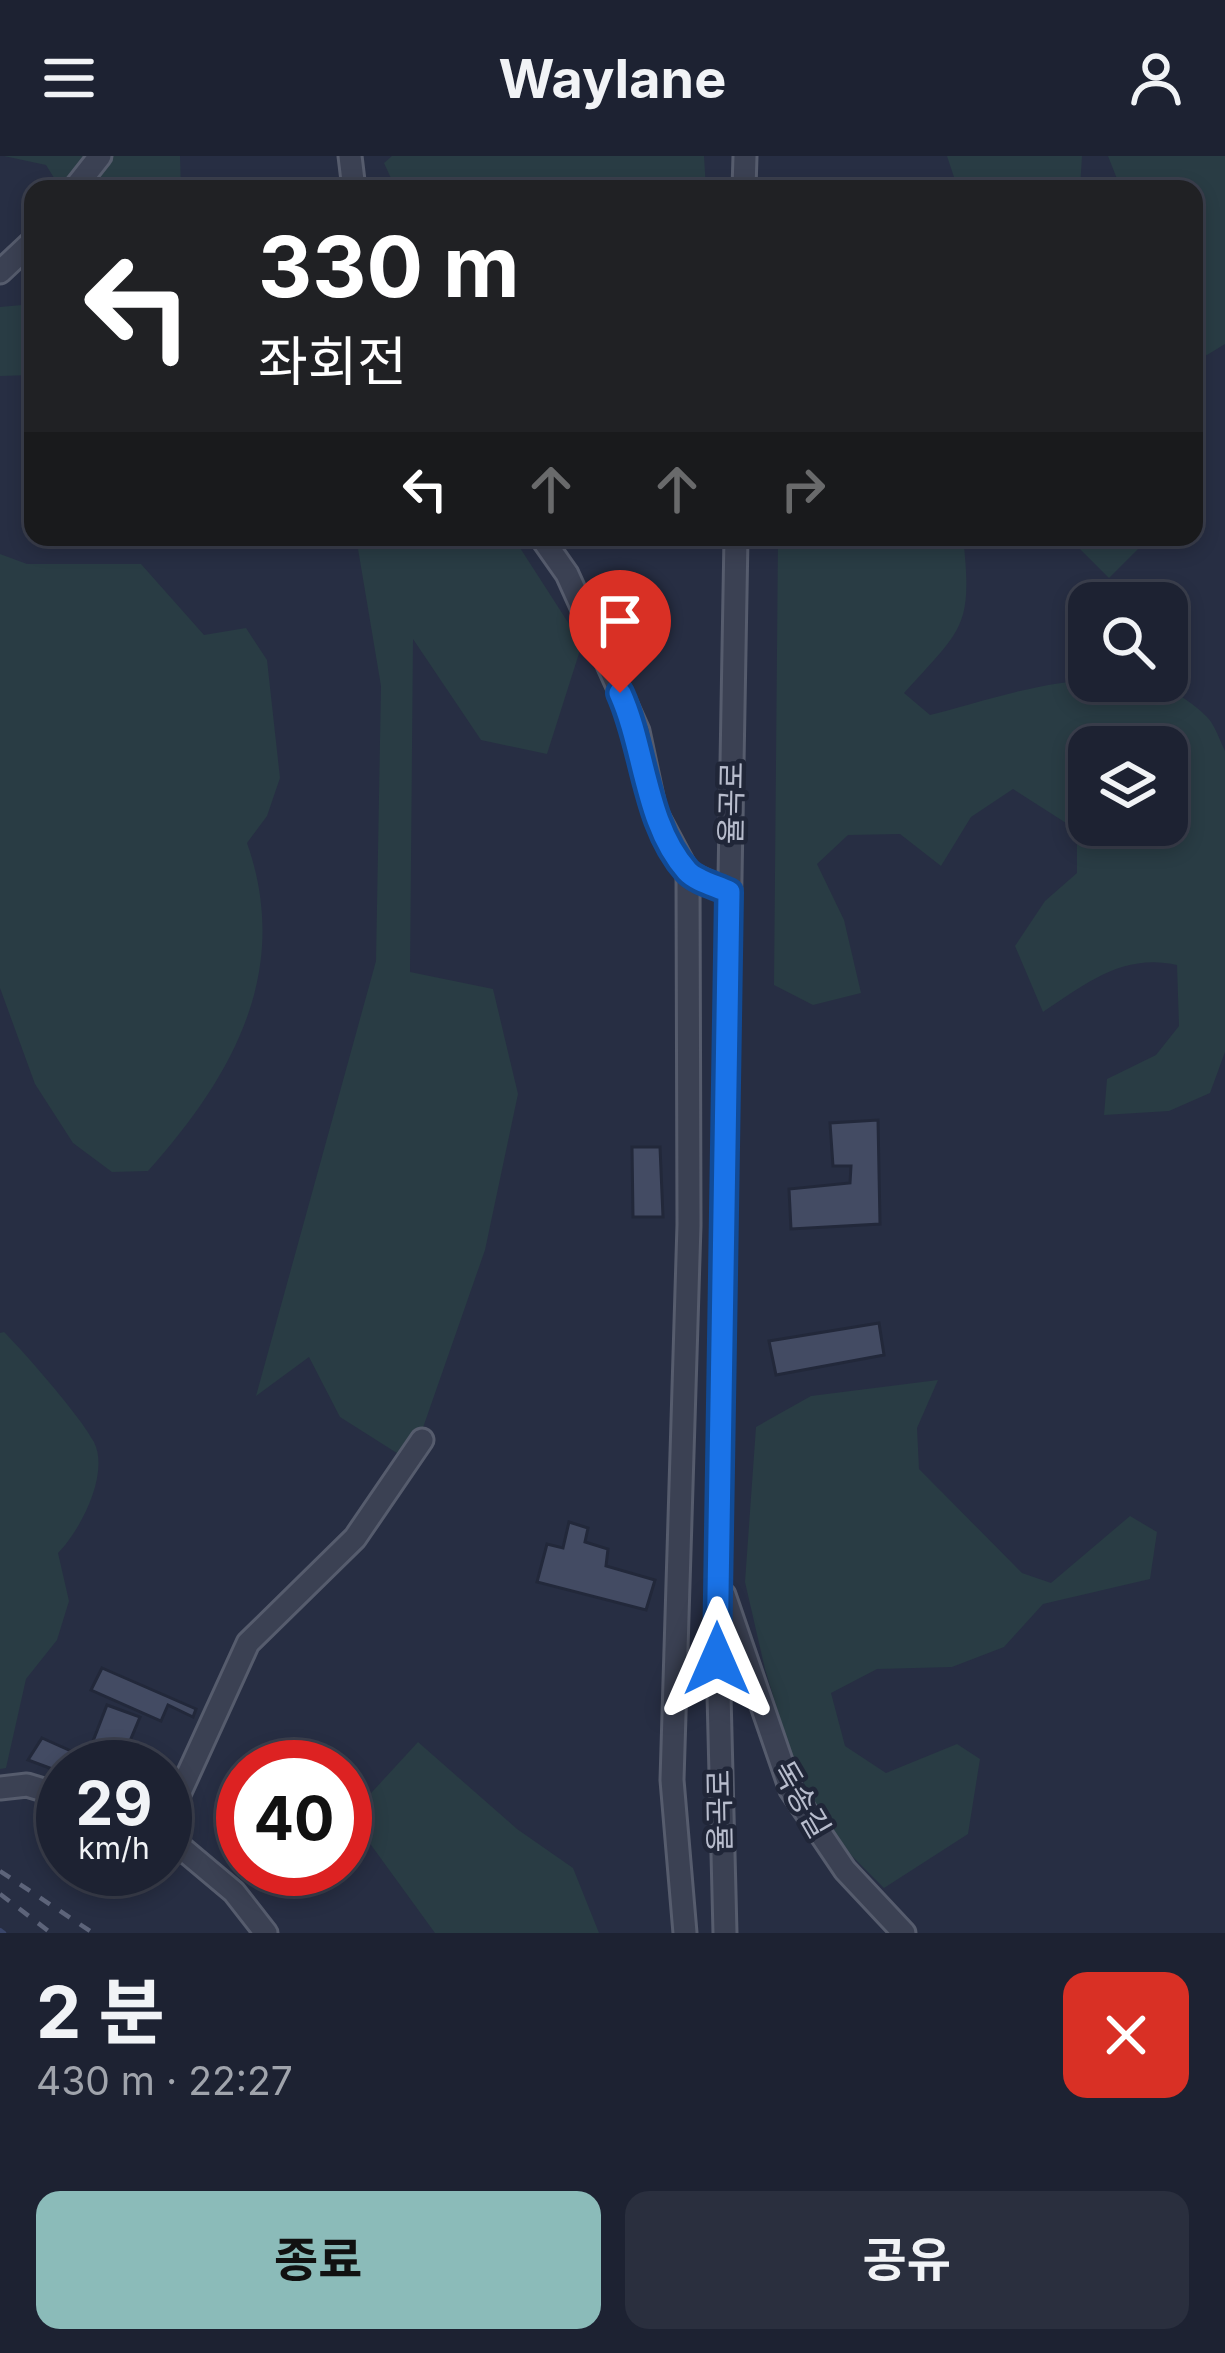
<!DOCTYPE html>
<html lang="ko">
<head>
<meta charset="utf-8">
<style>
	body { margin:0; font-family:Inter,"Noto Sans KR",sans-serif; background:#2a2f3e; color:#f1f3f6; height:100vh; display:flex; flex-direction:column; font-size:45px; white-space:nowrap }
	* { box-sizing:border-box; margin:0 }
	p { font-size:39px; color:#a0a4ac }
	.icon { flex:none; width:66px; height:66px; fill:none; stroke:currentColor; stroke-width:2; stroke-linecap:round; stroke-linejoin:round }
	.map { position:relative; height:1777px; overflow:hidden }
	.panel { display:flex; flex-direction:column; background:#1d2232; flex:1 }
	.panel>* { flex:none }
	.top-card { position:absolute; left:24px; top:24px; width:1179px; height:366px; border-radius:24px; box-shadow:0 6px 18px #0003,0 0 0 3px #3b3f4d; background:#202124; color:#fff; overflow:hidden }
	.tools { position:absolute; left:1068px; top:426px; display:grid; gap:24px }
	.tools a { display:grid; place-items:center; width:120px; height:120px; border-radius:24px; background:#1d2232; box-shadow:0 6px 18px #0003,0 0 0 3px #3b3f4d; font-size:60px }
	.speed { position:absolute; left:36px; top:1584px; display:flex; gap:24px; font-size:60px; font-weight:700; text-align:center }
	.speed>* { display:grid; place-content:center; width:156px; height:156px; border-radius:50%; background:#1d2232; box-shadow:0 6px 18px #0003,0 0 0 3px #3b3f4d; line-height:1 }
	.speed small { font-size:30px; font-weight:400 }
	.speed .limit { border:18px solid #d22; background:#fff; color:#111 }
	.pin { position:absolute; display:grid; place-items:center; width:102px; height:102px; color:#fff; margin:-123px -51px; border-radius:50% 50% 50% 0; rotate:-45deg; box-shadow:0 0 12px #0007 }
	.pin .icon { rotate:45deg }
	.me { position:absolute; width:132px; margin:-66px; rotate:0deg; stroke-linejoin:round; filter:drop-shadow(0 0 9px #0008) }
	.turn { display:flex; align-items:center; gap:42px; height:252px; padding:0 36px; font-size:54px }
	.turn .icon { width:156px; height:156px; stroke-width:2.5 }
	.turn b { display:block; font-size:84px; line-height:102px }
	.lanes { display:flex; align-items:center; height:114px; padding:0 36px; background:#0003; justify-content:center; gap:60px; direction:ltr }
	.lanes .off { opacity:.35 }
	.round { display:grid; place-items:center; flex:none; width:126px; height:126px; border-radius:24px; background:#2a2f3e }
	.headline { display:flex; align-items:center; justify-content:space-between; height:204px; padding:0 36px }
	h1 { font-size:72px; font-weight:700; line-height:90px }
	.button { display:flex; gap:24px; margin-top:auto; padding:24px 36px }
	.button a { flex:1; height:138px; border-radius:24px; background:#8bbbb9; color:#111; font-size:48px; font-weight:700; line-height:138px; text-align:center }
	.button a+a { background:#2a2f3e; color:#f1f3f6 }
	header { display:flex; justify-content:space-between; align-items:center; height:156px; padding:0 36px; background:#1d2232; font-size:54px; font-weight:700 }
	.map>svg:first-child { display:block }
	.green { fill:#293c44; fill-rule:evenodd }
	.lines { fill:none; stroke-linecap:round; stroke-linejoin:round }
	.stream { stroke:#3a466a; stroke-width:4.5 }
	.building { fill:#434b63; stroke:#22283a; stroke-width:3 }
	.minor-casing { stroke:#565c6d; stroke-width:27 }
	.minor { stroke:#3b4153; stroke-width:21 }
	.rail { stroke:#5d647a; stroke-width:4.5; stroke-dasharray:12 12; stroke-linecap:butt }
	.route-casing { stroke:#114b97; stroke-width:30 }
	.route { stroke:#1a73e8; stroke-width:21 }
	.labels { text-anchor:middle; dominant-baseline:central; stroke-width:9; stroke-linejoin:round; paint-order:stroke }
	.street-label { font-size:30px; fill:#b8bdcd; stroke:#202638 }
</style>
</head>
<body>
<header><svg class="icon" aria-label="menu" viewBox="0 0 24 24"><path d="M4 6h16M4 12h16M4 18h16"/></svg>Waylane<svg class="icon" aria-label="person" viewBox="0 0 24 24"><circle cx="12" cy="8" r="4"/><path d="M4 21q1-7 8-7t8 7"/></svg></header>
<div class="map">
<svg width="1225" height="1777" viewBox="0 0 1225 1777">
	<rect width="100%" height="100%" fill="#272e43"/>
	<!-- green -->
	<path class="green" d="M4 0H180L181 33H61L46 9Z
		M392 0H704L706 33H396L384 7Z
		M947 0H1082L1080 33H949L954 21Z
		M1108 0H1225V188L1207 199 1194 198V33H1121Z
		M33 148V219L0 220V151Z
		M356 381H513L582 488 547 598 481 584 413 483 410 816 493 833 518 938 485 1094 411 1306 340 1261 309 1201 256 1240 376 805 381 530Z
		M778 381H963C973 471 963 472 904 537L930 559C1012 538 1139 489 1207 561 1215 569 1220 585 1225 595V896L1210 937 1169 955 1104 959 1107 923 1156 899 1179 870 1177 809C1123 797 1087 827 1043 856L1015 790 1045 745 1077 717V674L1013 633 971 661 941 710 900 678 848 679 817 708 844 764 861 837 813 849 774 829ZM1089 591H1167V669H1089Z
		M1068 381H1140L1141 390 1109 422Z
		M0 398 27 408H141L204 479 246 472 267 504 280 622 267 660 247 687C292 815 233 920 148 1015L112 1016 73 987 35 928 0 832Z
		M4 1176C25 1197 81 1261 94 1286 110 1318 80 1375 58 1397L69 1445 57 1484 26 1523 6 1612 0 1613V1177Z
		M938 1224 917 1272 919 1313 1022 1417 1051 1427 1130 1360 1157 1376 1150 1423 1043 1448 1004 1491 952 1511 877 1513 831 1537 845 1590 886 1617 957 1588 980 1603 968 1678 884 1732 833 1681 794 1609 765 1513 745 1426 756 1271 811 1240Z
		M418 1586 517 1673 573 1712 599 1777H435L350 1660Z"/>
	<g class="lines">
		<!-- stream -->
		<path class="stream" d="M0 1774 4 1777"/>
	</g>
	<!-- building -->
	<path class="building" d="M878 964 880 1068 791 1073 789 1033 850 1027 851 1010H833L830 967Z
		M632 991H660L663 1061H633Z
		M879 1167 884 1199 776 1219 769 1185Z
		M569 1366 588 1372 585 1386 608 1393 606 1410 655 1424 646 1454 537 1426 547 1388 563 1392Z
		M102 1512 196 1553 193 1561 168 1549 161 1565 91 1534Z
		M107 1549 140 1561 119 1611H83Z
		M42 1582 82 1600 76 1611H63V1617L28 1604Z"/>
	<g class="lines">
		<defs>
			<path id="minor" d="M350 0 354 33
				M74 33 100 0
				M744 33 745 0
				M0 116 33 85
				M541 381 567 418 638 575 655 655 688 717 729 736
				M724 1439 791 1634 845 1714 904 1777
				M0 1632 27 1629 63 1640
				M165 1669 248 1487 355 1382 422 1284
				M165 1678 234 1736 266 1777
				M685 1777 672 1624 689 1069 688 717
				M725 1777 717 1459 736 381"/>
		</defs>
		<!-- minor casing -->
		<use href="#minor" class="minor-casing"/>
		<!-- minor -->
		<use href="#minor" class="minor"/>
		<!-- rail -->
		<path class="rail" d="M0 1715 93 1777
			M0 1738 51 1777"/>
	</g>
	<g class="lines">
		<defs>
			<path id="route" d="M620 537C645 592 645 668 687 715 696 725 717 730 729 736L717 1503"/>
		</defs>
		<!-- route casing -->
		<use href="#route" class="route-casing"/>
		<!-- route -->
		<use href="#route" class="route"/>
	</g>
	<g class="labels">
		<!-- street labels -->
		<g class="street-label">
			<text transform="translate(731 647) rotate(-89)">율곡로</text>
			<text transform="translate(802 1643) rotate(60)">독송길</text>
			<text transform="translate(719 1655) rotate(-91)">율곡로</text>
		</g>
	</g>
</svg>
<div class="tools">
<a><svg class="icon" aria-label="search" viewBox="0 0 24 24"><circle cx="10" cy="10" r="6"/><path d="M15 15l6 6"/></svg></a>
<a><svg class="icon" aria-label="layers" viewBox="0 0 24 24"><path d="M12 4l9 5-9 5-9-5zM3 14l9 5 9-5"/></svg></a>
</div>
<div class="speed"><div>29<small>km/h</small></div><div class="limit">40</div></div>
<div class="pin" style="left:620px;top:537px;background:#d93025"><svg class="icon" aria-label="arrive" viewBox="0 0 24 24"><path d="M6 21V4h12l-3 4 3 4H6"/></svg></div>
<svg class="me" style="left:717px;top:1503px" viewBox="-20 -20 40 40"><path d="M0-17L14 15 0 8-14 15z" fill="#1a73e8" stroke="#fff" stroke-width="4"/></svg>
<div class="top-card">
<div class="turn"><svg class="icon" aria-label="left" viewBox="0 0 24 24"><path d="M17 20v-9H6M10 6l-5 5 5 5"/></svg><div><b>330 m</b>좌회전</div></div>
<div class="lanes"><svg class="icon" aria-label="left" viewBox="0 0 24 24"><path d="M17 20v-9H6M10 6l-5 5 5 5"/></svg><svg class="icon off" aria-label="ahead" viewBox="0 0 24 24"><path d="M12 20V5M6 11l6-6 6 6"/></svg><svg class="icon off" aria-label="ahead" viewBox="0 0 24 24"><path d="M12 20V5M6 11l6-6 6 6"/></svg><svg class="icon off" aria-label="right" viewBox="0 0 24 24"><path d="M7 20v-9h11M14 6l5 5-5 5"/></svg></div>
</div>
</div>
<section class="panel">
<div class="headline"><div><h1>2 분</h1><p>430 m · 22:27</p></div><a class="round" style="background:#d93025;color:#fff"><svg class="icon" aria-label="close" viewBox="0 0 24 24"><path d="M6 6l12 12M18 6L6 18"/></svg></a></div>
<div class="button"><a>종료</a><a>공유</a></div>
</section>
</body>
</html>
